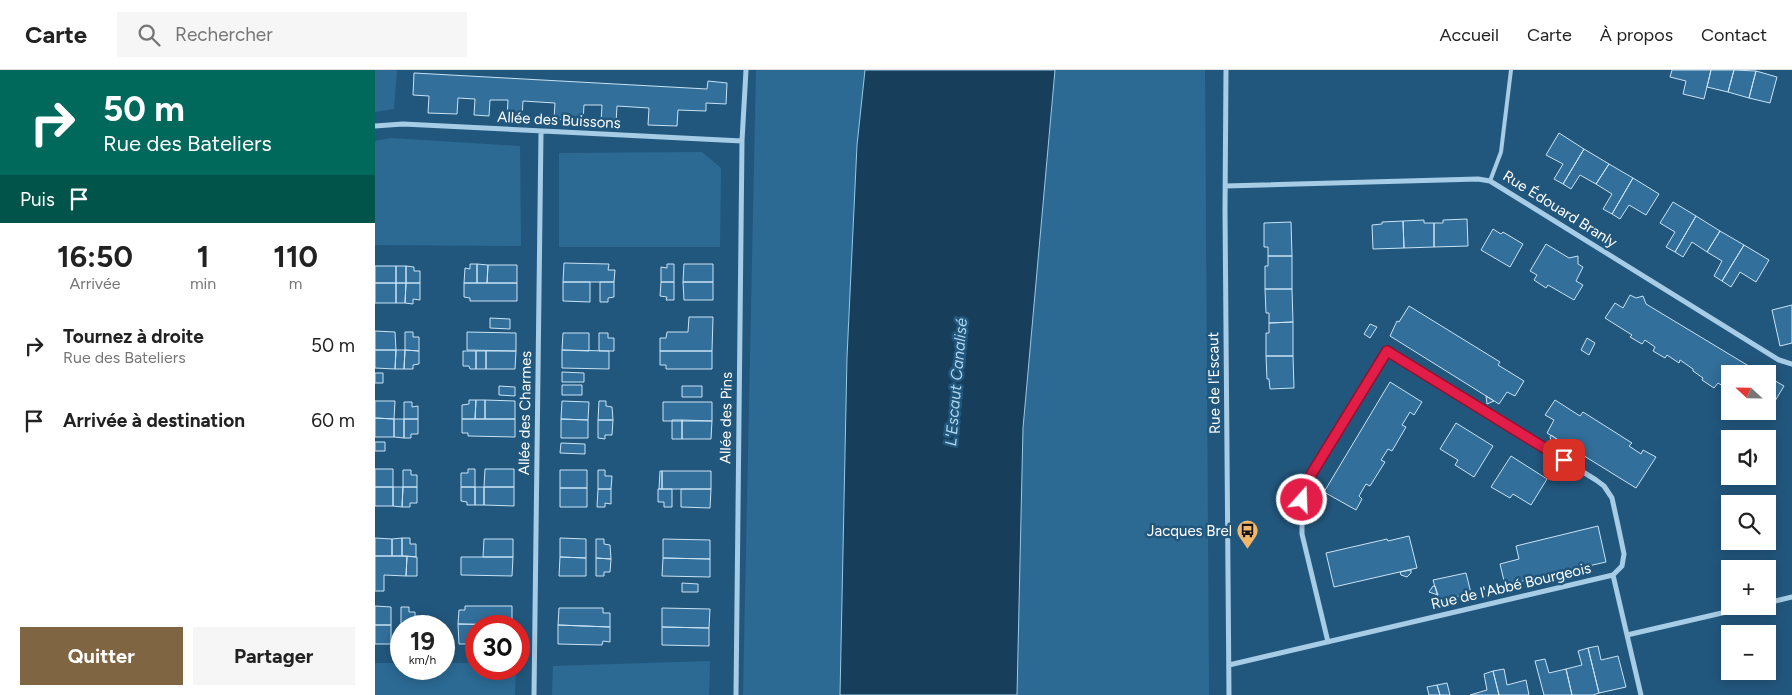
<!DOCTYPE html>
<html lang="fr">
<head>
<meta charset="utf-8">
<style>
	body { margin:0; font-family:Figtree,sans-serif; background:#f6f6f6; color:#222; height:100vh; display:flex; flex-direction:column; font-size:19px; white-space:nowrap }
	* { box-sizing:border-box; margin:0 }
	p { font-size:16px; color:#767676 }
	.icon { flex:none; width:28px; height:28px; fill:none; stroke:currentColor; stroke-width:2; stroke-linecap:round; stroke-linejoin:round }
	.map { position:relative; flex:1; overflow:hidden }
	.drawer { display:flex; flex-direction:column; background:#fff; width:375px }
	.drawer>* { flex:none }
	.banner { background:#00695c; color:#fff; overflow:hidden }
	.needle { width:32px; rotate:292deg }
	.controls { position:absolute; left:1346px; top:295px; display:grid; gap:10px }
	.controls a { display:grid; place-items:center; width:55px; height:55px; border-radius:0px; background:#fff; box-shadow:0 2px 12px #0003; font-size:25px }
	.speed { position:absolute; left:15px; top:545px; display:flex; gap:10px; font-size:25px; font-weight:700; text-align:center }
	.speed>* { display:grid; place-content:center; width:65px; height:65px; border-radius:50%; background:#fff; box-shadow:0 2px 12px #0003; line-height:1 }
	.speed small { font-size:12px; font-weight:400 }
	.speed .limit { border:8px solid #d22; background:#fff; color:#111 }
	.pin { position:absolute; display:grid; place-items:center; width:42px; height:42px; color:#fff; margin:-21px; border-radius:10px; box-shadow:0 2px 8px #0006 }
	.me { position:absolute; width:55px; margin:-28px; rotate:20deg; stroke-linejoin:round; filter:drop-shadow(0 0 4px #0008) }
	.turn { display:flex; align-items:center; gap:18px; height:105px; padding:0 20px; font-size:22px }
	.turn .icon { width:65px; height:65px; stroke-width:2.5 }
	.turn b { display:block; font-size:35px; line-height:42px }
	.then { display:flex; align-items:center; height:48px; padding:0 20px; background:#0003; gap:10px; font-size:19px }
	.eta { display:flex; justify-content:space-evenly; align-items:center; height:85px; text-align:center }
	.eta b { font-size:30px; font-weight:700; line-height:35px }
	.button { display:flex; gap:10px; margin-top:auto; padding:10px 20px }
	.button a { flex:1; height:58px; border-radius:0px; background:#7f6542; color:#fff; font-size:20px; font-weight:700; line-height:58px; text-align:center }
	.button a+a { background:#f6f6f6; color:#222 }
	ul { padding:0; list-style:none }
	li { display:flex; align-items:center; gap:15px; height:75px; padding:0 20px }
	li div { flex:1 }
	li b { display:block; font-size:19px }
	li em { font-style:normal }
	header { display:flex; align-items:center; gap:30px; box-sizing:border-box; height:70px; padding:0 25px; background:#fff; border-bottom:1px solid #e0e0e0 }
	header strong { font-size:24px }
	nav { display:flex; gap:28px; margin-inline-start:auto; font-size:18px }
	.search { width:350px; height:45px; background:#f6f6f6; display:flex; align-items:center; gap:12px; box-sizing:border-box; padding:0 18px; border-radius:0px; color:#767676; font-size:19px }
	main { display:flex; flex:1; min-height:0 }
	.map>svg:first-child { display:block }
	.green { fill:#2c6a94 }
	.water { fill:#173f5c; stroke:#9ac9e7 }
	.building { fill:#326f9a; stroke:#c9e3f5 }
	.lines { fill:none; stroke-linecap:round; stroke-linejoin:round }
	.lane { stroke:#a6cce6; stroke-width:4 }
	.street { stroke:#a6cce6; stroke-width:5 }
	.route-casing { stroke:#92132f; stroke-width:12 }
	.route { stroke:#e11d48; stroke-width:9 }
	.labels { text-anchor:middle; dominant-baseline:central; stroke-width:5; stroke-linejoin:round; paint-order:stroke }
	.street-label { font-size:15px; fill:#fff; stroke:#22577d }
	.poi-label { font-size:15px; fill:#fff; stroke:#22577d; text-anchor:end }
	.water-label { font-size:16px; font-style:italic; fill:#b1d6ee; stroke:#22577d }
</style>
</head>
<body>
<header>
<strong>Carte</strong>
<div class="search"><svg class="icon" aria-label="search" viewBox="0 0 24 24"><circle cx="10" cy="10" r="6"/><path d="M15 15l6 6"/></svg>Rechercher</div>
<nav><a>Accueil</a><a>Carte</a><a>À propos</a><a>Contact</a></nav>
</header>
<main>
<section class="drawer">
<div class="banner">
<div class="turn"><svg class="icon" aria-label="right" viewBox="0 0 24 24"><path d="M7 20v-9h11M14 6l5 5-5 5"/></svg><div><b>50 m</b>Rue des Bateliers</div></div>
<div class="then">Puis<svg class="icon" aria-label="arrive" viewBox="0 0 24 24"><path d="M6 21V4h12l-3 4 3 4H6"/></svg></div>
</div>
<div class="eta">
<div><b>16:50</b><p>Arrivée</p></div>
<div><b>1</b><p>min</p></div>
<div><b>110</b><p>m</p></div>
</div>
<ul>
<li><svg class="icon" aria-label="right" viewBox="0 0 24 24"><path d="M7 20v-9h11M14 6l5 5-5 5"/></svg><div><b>Tournez à droite</b><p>Rue des Bateliers</p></div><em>50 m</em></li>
<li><svg class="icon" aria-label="arrive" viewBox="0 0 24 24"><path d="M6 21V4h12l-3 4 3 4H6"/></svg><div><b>Arrivée à destination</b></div><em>60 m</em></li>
</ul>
<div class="button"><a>Quitter</a><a>Partager</a></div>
</section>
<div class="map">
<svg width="1417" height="625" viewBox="0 0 1417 625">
	<rect width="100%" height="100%" fill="#22577d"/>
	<!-- green -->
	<path class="green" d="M0 0H22L19 39 0 42Z
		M381 0H490L482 75 472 287 465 625H368Z
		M680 0H830L834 625H642L648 358Z
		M16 68 145 76 146 176 0 175V71Z
		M327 82 346 98 345 177H184V83Z
		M335 591 334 625H177L178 596Z
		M0 593H26V599H69V593H101V599H141L140 625H0Z"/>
	<!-- water -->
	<path class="water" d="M490 0H680L648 358 642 625H465L472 287 482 75Z"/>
	<!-- building -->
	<path class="building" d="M1297 0H1336L1329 29 1308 24 1311 11 1295 7Z
		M1336 0H1359L1353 22 1332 17Z
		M1359 0 1381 1 1374 28 1353 22Z
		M1381 1 1402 7 1395 33 1374 28Z
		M39 3 332 19 333 11 352 13 351 34 331 33V41L303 40 302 56 273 55 274 38 242 36 241 53 226 52 227 35H209L208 51 179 49 180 33 148 31 147 48 132 47 133 30H115L114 46 99 45 100 29 83 28 82 44 53 43 54 26 38 25Z
		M1184 63 1209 79 1188 114 1179 109 1188 94 1171 85Z
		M1209 79 1234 94 1221 114 1205 105 1196 119 1188 114Z
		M1234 94 1258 108 1237 144 1228 139 1237 124 1221 114Z
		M1258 108 1284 124 1271 145 1254 135 1245 149 1237 144Z
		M1298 132 1321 146 1300 182 1291 177 1300 162 1285 153Z
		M1321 146 1345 161 1332 182 1317 172 1308 187 1300 182Z
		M1092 149 1093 176 1059 177V153H1068V150Z
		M1049 150V153H1059V177L1029 178 1028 151Z
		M1028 151 1029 178 998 179 997 155 1007 154V152Z
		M916 152 917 186H893V177H889V153Z
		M1118 159 1126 164 1128 162 1148 174 1135 197 1106 180Z
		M1345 161 1369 175 1347 211 1339 206 1347 191 1332 182Z
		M1171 174 1194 188 1203 186V194L1208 197 1201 211 1208 215 1199 230 1173 215 1171 218 1159 210 1162 205 1155 201Z
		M1369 175 1394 190 1381 212 1365 202 1356 217 1347 211Z
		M893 186H917V219H890V196H893Z
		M189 193 234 194 233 200H240L239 212H188Z
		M95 194H102V213H89L90 198 95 199Z
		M102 194 113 195 112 213H102Z
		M292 194H299V212H286V197L292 198Z
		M309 194H338V212H308Z
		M113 195H142V213H112Z
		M0 196H21V213H0Z
		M21 196H31V213H21Z
		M31 196 39 197V201H45V213H31Z
		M188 212H215V232L188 231Z
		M225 212H239V227L233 228V232H225Z
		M286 212H299V230H291L292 227 285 226Z
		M308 212H338V230H309Z
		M0 213H21V233H0Z
		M21 213H31L30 233H21Z
		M31 213H45V230L38 229V234L30 233Z
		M89 213H142V231H95V228L89 227Z
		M890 219H917L918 252 894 253V243H891Z
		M1255 225 1261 228 1268 226 1271 234 1387 304H1355V327L1351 324 1353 319 1343 313 1339 318 1327 310 1328 308 1318 301V299L1305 290 1304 293 1292 285 1290 288 1278 281 1280 277 1270 270 1267 274 1255 267 1257 265 1230 248 1240 233 1248 238Z
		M1417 235V273L1405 276 1397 240Z
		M1034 236 1125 292 1123 295 1149 311 1140 326 1132 322 1124 334 1015 266 1022 251 1024 252Z
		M314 247H338L337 281H285V268H291L292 262H313Z
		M115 248 135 249V259L115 258Z
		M918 252V286H891V263H894V253Z
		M995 254 1002 257 995 268 989 264Z
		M0 261 20 262 21 280H0Z
		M30 262H38V267H44V281L30 280Z
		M92 262 141 263V281L92 280Z
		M188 263H214V281L187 280Z
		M224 263H233V268H239V281H224Z
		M1212 268 1220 273 1214 285 1206 280Z
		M0 280H21L20 299 0 298Z
		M21 280H30L29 299H20Z
		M30 280 44 281V294L38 295V299H29Z
		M187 280 234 281V299L187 298Z
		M88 281H101V299H95L94 296H88Z
		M101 281H111V299H101Z
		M111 281H141L140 299H111Z
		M285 281H337V299H291V295H285Z
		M891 286H918L919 318 895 319 894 309H892Z
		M187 302 209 303V312H187Z
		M1396 302 1397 309 1409 316 1400 331 1392 328V304H1388Z
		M0 303H8V313H0Z
		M1015 312 1047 332 1039 345 1035 342 1027 355 1031 357 1017 381 1013 379 1006 390 1010 392 995 416 991 414 984 426 987 429 981 440 949 422Z
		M187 315H207V325H187Z
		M124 316 140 317V326L124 325Z
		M307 316H327V327H307Z
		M1111 326 1119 331 1112 334Z
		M94 330H101L100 349H87V335L94 334Z
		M101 330H110V349H100Z
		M110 330 140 331V349H110Z
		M1180 330 1205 346 1208 342 1257 373 1254 376 1266 384 1268 380 1281 387 1261 418 1172 363 1179 350 1170 345Z
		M0 331H20L19 349 0 348Z
		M187 331 214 332 213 350 186 349Z
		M224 331H231V336L237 337 238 350H223Z
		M29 332H37V337L43 336V349H29Z
		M288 332H337V351H288Z
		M0 348 19 349V367H0Z
		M19 349H29V368L19 367Z
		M29 349H43V364H36V368H29Z
		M87 349H140V367L93 366V363H87Z
		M186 349 213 350V368H186Z
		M223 350H238L237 365H230V369L223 368Z
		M297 350H307V369H297Z
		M307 350 337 351 336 369H307Z
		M1081 353 1118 376 1099 407 1080 395 1083 390 1065 379Z
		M1176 365 1185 371 1184 373H1177L1175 367Z
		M0 372H10V381H0Z
		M186 373 210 374V384L185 383Z
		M1136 386 1172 409 1156 435 1138 424 1135 428 1116 417Z
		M0 399H18V417H0Z
		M93 399H100V417H86V403H93Z
		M110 399H139V417H109Z
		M28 400H36V405H42V417H28Z
		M185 400H212V418H185Z
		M223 400H230V406H237L236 419H223Z
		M285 401H287V419H284Z
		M287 401H336V419H287Z
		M0 417H18V436H0Z
		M18 417H28L27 437 18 436Z
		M28 417H42V433H35V437H27Z
		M86 417H100V435H92V432L86 431Z
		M100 417H109V435H100Z
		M109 417H139V436L109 435Z
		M185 418H212V437H185Z
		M223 419H236V434L230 433V437H222Z
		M283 419H297V437H289V432H283Z
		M306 419H336L335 438 306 437Z
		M1223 456 1231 492 1130 515 1125 494 1144 489 1141 476Z
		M1034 466 1042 498 959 517 951 483 1012 469 1013 471Z
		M0 468 17 469V486H0Z
		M27 468V486H17V469Z
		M27 468H35V474H41V487L27 486Z
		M185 468 211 469V488L185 487Z
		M109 469H138V487H108Z
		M221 469H229V474L235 475 236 489 221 488Z
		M288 469 335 470V489L288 488Z
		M0 486H32L31 506 9 505V521H0Z
		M32 486 42 487V506H31Z
		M86 487H138L137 506 86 505Z
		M185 487 211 488V506H184Z
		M221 488 236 489 235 502H229V506H221Z
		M288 488 335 489V507L287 506Z
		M1036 500V503L1032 507 1026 505 1025 502Z
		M1091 503 1096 523 1064 531 1058 510Z
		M307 513 323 514V522H307Z
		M1058 516H1060L1063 525 1054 522Z
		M0 536 16 537V555H0Z
		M90 536H137V555L83 554 84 540H90Z
		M26 537H34V542H40V556H26Z
		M184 538H228V543H235V557L183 555Z
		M287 538 335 539 334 558 287 557Z
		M83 554 137 555V556H101V574H84Z
		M0 555H16V574H0Z
		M183 555 235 557V572L228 571 227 575 183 574Z
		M287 557 334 558V576L287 575Z
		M1223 576 1226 590 1243 586 1251 617 1224 623 1213 578Z
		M1213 578 1224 623 1218 625H1197L1191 599 1207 595 1203 581Z
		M1170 589 1174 603 1191 599 1197 625H1169L1160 591Z
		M1129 599 1132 615 1151 610 1154 625H1124L1118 601Z
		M1118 601 1124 625H1095L1112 620 1109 604Z
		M1072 613 1075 625H1065L1062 615Z
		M1062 615 1065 625H1054L1052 617Z"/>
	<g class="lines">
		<!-- lane -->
		<path class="lane" d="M1115 111 1126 82 1136 0"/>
		<!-- street -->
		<path class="street" d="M851 0 850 140 854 625
			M0 56 28 54 367 71
			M850 116 1103 109 1115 111 1404 290 1417 294
			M1238 505 1266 625
			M1392 533 1417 527
			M1252 565 1377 536
			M854 595 1238 505 1247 496 1249 484 1244 460 1237 428 1229 416 1221 410 1012 281 934 408 927 430V464L953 572
			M159 625 166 62
			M361 625 367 71 371 0"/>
	</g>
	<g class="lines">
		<defs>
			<path id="route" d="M927 430 934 408 1012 281 1189 390"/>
		</defs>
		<!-- route casing -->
		<use href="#route" class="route-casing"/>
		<!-- route -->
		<use href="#route" class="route"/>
	</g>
	<!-- icons -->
	<defs>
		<symbol id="bus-pin" viewBox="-11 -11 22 30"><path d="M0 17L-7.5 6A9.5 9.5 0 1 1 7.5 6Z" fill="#f1b669" stroke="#22577d"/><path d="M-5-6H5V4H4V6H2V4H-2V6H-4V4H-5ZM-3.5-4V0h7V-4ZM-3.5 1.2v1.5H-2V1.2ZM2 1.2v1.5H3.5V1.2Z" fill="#111"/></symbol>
	</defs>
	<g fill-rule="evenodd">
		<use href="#bus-pin" x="860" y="448" width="25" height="34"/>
	</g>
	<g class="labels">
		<!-- street labels -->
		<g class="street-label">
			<text transform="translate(184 50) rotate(3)">Allée des Buissons</text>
			<text transform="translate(1185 139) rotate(32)">Rue Édouard Branly</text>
			<text transform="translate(839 313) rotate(-91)">Rue de l'Escaut</text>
			<text transform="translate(150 343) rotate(-89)">Allée des Charmes</text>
			<text transform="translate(351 348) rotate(-89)">Allée des Pins</text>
			<text transform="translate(1136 516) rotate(-13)">Rue de l'Abbé Bourgeois</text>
		</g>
		<!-- poi labels -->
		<g class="poi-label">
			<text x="857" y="461">Jacques Brel</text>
		</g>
		<!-- water labels -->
		<g class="water-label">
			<text transform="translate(581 312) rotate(-85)">L'Escaut Canalisé</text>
		</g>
	</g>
</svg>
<div class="controls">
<a><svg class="needle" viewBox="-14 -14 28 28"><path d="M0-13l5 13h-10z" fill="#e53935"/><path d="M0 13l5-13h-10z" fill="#767676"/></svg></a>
<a><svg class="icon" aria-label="sound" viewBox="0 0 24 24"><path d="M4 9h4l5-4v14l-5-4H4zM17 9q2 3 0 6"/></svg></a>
<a><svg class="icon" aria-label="search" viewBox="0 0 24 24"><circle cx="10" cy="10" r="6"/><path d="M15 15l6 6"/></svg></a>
<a>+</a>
<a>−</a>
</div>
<div class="speed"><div>19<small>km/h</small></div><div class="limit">30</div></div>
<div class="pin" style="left:1189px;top:390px;background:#d93025"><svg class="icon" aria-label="arrive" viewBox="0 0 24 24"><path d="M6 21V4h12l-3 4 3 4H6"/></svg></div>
<svg class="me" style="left:927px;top:430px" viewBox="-20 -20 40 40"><circle r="17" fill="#e11d48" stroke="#fff" stroke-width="3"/><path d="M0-11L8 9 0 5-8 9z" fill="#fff"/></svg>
</div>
</main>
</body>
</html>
